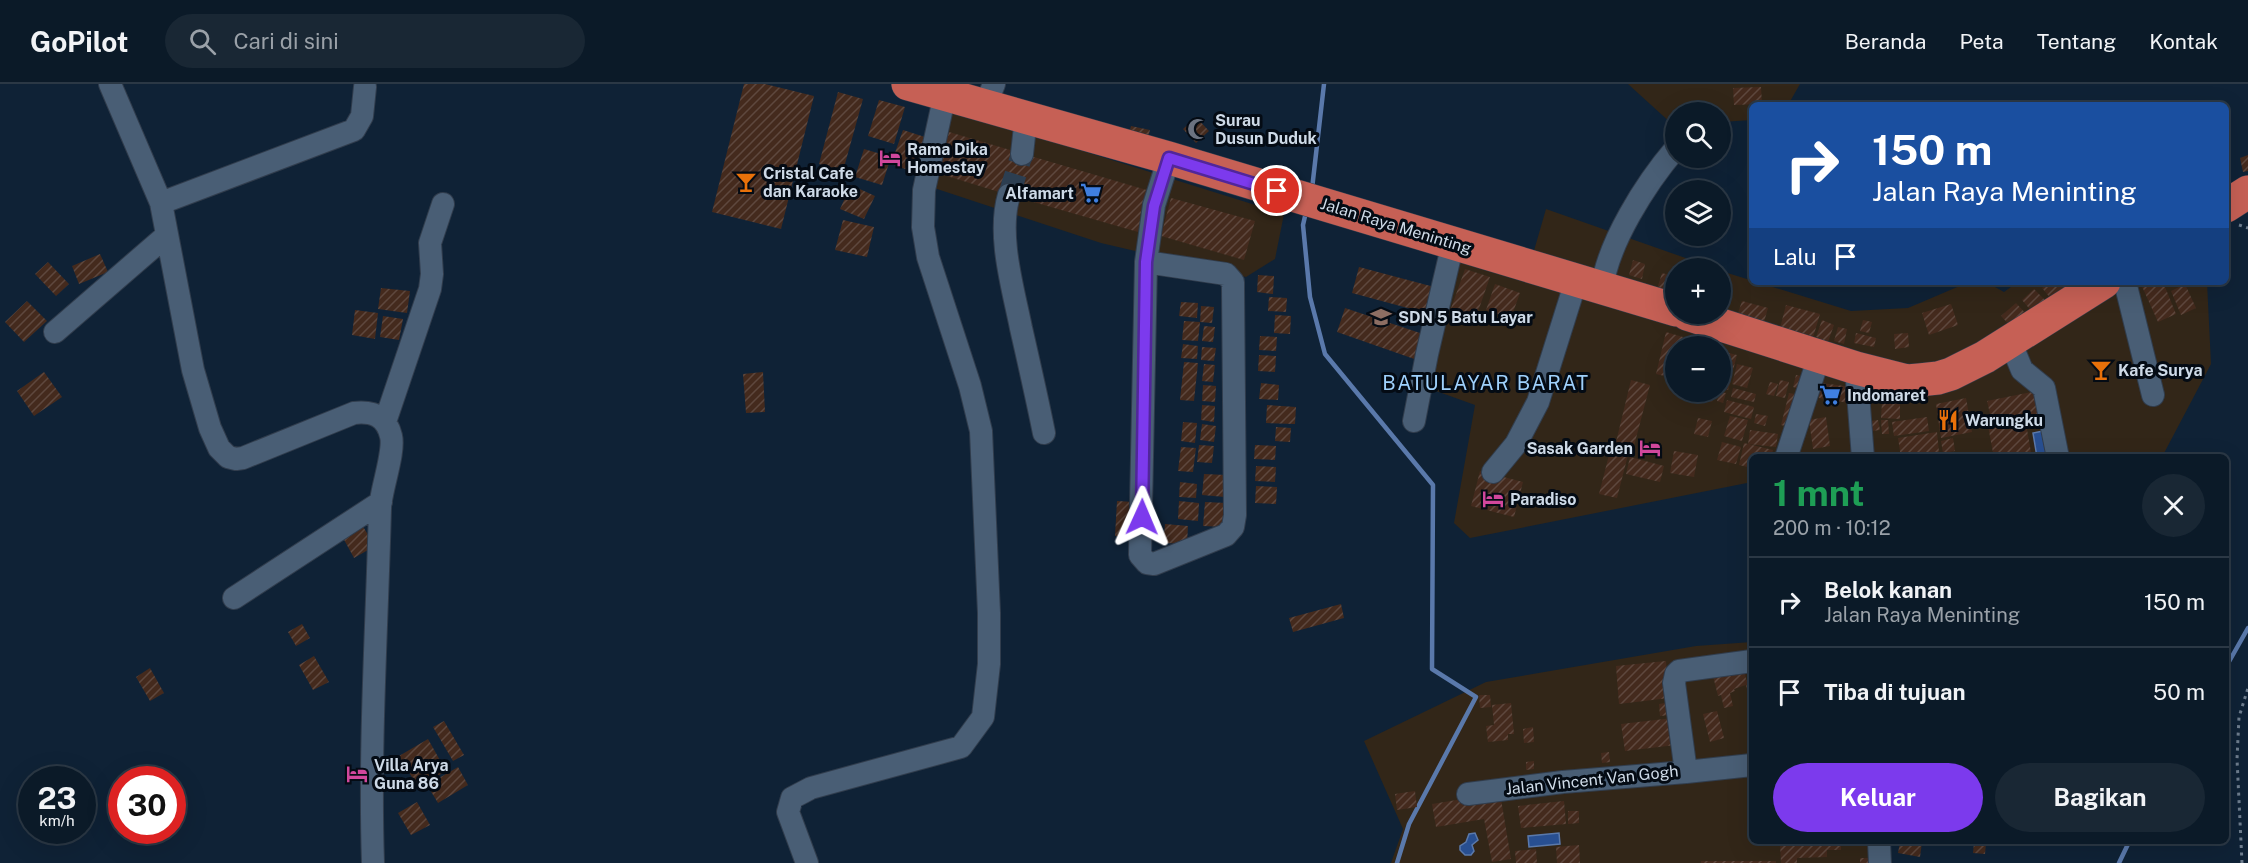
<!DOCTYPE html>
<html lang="id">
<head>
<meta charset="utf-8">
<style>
	body { margin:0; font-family:"Public Sans",sans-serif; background:#192734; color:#f1f3f6; height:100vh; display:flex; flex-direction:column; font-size:22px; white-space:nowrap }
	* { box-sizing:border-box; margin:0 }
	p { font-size:20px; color:#9aa1a8 }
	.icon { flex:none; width:33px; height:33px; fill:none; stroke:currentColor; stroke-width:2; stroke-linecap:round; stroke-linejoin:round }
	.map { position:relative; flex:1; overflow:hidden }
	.side { position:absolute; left:1749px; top:370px; width:480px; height:390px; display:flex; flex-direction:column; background:#0b1a28; border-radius:9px; box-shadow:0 6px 24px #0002,0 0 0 2px #2b3845 }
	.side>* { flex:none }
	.hud { position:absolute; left:1749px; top:18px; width:480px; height:183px; border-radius:9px; box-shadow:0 6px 24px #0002,0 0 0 2px #2b3845; background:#1a4fa0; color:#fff; overflow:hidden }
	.fabs { position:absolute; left:1665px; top:18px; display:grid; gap:12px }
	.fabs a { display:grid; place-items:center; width:66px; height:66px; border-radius:50%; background:#0b1a28; box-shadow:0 6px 24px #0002,0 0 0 2px #2b3845; font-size:30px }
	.speed { position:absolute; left:18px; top:682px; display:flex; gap:12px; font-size:30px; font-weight:700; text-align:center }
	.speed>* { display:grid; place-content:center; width:78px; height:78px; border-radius:50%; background:#0b1a28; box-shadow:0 6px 24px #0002,0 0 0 2px #2b3845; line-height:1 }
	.speed small { font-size:15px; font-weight:400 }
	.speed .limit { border:9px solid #d22; background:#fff; color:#111 }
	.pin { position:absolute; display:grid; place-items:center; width:51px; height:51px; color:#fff; margin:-26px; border:3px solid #fff; border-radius:50%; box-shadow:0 2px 6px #0007 }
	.me { position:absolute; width:66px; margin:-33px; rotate:1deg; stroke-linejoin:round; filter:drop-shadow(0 0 4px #0008) }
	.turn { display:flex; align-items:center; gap:21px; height:126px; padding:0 24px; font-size:27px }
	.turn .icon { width:78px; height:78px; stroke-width:2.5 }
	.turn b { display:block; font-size:42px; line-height:51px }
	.then { display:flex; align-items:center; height:57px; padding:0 24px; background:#0003; gap:12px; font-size:22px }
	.round { display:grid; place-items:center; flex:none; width:63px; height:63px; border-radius:32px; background:#192734 }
	.head { display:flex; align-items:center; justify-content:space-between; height:102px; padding:0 24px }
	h1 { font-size:36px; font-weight:700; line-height:45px; color:#1e9e55 }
	.button { display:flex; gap:12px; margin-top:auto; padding:12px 24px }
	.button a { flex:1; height:69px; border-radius:36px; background:#7c3aed; color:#fff; font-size:24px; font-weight:700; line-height:69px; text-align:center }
	.button a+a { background:#192734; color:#f1f3f6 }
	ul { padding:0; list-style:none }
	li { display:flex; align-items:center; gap:18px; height:90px; padding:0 24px; border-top:2px solid #2b3845 }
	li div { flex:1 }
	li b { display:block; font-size:22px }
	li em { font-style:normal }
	header { display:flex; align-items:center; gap:36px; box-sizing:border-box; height:84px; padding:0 30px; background:#0b1a28; border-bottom:2px solid #2b3845 }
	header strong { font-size:28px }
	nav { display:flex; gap:33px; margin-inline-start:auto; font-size:21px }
	.search { width:420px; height:54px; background:#192734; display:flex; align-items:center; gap:15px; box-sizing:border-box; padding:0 21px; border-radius:33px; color:#9aa1a8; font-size:22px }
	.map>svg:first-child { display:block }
	.commercial { fill:#322618; fill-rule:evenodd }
	.water { fill:#284f91; stroke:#5a79ab; stroke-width:1.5 }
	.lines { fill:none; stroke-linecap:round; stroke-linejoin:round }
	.stream { stroke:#5a79ab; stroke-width:4.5 }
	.building { fill:url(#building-hatch) }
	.minor-tunnel { stroke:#2c3e51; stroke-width:22; stroke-dasharray:22 11; stroke-linecap:butt }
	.minor-casing { stroke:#313d4d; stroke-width:24 }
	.highway-casing { stroke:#313d4d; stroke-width:34 }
	.path { stroke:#6e7d8e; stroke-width:3; stroke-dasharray:3 4.5; stroke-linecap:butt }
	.minor { stroke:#495e75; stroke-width:22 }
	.highway { stroke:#c66055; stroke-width:33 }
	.route-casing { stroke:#51269a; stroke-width:15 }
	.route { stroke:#7c3aed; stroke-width:10 }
	.labels { text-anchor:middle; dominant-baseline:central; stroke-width:6; stroke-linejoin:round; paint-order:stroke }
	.poi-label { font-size:16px; font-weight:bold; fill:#cedae7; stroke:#040b14; text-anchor:start }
	.street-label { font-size:16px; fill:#cedae7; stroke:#040b14 }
	.quarter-label { font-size:20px; letter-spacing:1.5px; fill:#9fd1fc; stroke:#040b14 }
</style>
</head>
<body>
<header>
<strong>GoPilot</strong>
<div class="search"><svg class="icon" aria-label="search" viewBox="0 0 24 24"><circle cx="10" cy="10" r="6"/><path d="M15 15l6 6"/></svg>Cari di sini</div>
<nav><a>Beranda</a><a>Peta</a><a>Tentang</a><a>Kontak</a></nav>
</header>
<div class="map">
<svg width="2248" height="779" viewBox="0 0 2248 779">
	<defs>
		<pattern id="building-hatch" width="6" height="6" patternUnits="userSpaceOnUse" patternTransform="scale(1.5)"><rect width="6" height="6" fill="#442a1d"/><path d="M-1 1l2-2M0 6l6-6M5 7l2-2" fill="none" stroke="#5e483e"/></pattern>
	</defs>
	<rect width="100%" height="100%" fill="#0f2236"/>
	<!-- commercial -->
	<path class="commercial" d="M1628 0H1800L1788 21H1752V36L1721 38 1720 28H1676L1675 40H1672Z
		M949 25 1284 130 1275 175 1246 193 1101 159 928 102Z
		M1546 125 1714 184H1676V230H1720L1721 187 1851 227 1908 224 1969 198H1986L2004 208 2018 198H2207L2211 280 2162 373 1752 374V398L1470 454 1454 439 1475 321 1425 303 1460 144 1533 170ZM1676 262H1720V308H1676Z
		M1752 558V758H1885V779H1391L1403 745 1364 657 1486 598 1696 562Z"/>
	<!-- water -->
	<path class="water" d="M2048 346 2054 373H2037L2033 349Z
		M1475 749 1478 756 1472 761 1474 767 1471 771H1465L1460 766V762L1466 758 1469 750Z
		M1559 749 1560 760 1529 763 1528 752Z"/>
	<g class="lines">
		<!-- stream -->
		<path class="stream" d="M1312 105 1324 0
			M1306 128 1303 141 1310 213 1325 270 1433 401 1432 585 1476 613 1409 740 1397 779
			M2226 583 2248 544
			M2119 779 2129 758"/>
	</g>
	<!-- building -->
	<path class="building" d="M744 0H765L814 12 781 145 712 128Z
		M1761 3 1762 20 1734 21 1733 4Z
		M838 8 863 15 843 87 819 80Z
		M879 16 905 23 894 60 868 52Z
		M1196 33 1209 47 1196 59 1183 45Z
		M1131 42 1150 46 1147 57 1128 52Z
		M903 46 928 54 916 89 891 80Z
		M949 48 1150 107 1138 148 1009 111 937 89Z
		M864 65 891 73 882 101 855 93Z
		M2248 71V87L2243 88 2240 74Z
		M851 101 875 112 864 135 840 125Z
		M1171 114 1255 137 1244 176 1161 152Z
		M843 136 874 143 867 173 835 166Z
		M100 170 108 188 79 200 72 182Z
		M1633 176 1645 180 1642 195 1629 191Z
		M48 178 69 200 56 212 35 190Z
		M1359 183 1438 204 1430 230 1352 209Z
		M1465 185 1490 193 1474 239 1449 230Z
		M1662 189 1676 193 1672 210 1657 205Z
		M1258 191 1274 192 1273 210 1257 208Z
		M1720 197 1726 199 1721 214H1720Z
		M2050 198H2067L2069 200 2051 215 2042 204Z
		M2140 198H2163L2176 230 2158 238Z
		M1495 200 1520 209 1511 234 1486 226Z
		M2185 200 2196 224 2181 231 2171 207Z
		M381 204 410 207 407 229 378 225Z
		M2034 205 2046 217 2033 229 2022 216Z
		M1269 213 1287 214 1286 228 1268 227Z
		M27 217 47 237 24 258 5 238Z
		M1742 217 1768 224 1762 245 1735 238Z
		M1181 218 1198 219 1197 234 1179 232Z
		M2016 219 2028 232 2013 245 2001 232Z
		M1951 220 1958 241 1929 251 1922 229Z
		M1786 221 1820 230 1812 257 1779 248Z
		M1201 222 1214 223 1212 239 1200 238Z
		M1345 224 1429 252 1420 277 1337 248Z
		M355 226 378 229 375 255 352 251Z
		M1275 231 1291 232 1290 250 1274 249Z
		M383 232 403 235 399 256 380 253Z
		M1822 236 1834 241 1828 258 1816 253Z
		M1863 236 1872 238 1869 249 1860 247Z
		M1184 237 1200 238 1198 257 1182 256Z
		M1204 242 1215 243 1213 258 1202 257Z
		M1838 243 1847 245 1844 260 1834 257Z
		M1666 248 1683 253 1681 262H1676L1673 294 1656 290Z
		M1856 249 1876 254 1874 263 1854 259Z
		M1908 249 1909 263 1895 265 1894 250Z
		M1260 252 1277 253 1276 267 1259 266Z
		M1183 260 1198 262 1197 275 1181 274Z
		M1202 263 1216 264 1214 277 1201 276Z
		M1720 265 1727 267 1721 287H1720Z
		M1729 269 1737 271 1731 294 1723 292Z
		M1259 271 1276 272 1275 288 1258 287Z
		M1184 278 1198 279 1194 317 1180 316Z
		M1204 280 1215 281 1213 298 1202 297Z
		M1737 280 1753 284 1747 304 1732 300Z
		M44 288 62 313 34 332 17 307Z
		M763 288 765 328 746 329 743 290Z
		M1796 291 1806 293 1803 306 1793 303Z
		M1723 294 1731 296 1728 306 1720 304Z
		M1631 296 1650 301 1634 362 1616 358Z
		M1780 296 1789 298 1785 314 1776 312Z
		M1770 298 1778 300 1774 312 1766 310Z
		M1261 299 1279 301 1278 316 1259 315Z
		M1821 299 1852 303 1849 319 1819 314Z
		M1203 301 1216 302 1215 318 1202 317Z
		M1733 304 1756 310 1754 318 1731 313Z
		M2042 306 2047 329 2025 334 2032 374H1994L1986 331 1990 330 1987 317Z
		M1692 308H1715L1712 318 1691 312Z
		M1719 308 1726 309 1723 319 1717 317Z
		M1789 309 1801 311 1793 344 1781 341Z
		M1966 314 1972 348 1941 354 1936 320Z
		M1727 316 1754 323 1751 335 1724 328Z
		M1882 318H1900V335L1881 334Z
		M1202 321 1215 322 1214 338 1201 336Z
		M1267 321 1296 323 1295 340 1266 339Z
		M1756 330 1768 332 1765 342 1754 339Z
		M1730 332 1748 336 1742 357 1724 352Z
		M1826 333 1830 362 1813 365 1809 336Z
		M1927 333 1929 347 1894 352 1892 338Z
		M1698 334 1712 337 1708 353 1694 350Z
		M1878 336 1880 346 1872 347 1871 337Z
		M1881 336H1888L1889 350H1882Z
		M1183 338 1197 339 1195 359 1181 357Z
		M1202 340 1216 342 1214 358 1200 356Z
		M1276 343 1291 344 1290 358 1275 357Z
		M1750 346 1778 350 1776 363 1748 360Z
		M1937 348 1939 368 1901 374 1898 354Z
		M1953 354 1955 367 1943 369 1941 357Z
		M1722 358 1741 363 1736 380 1717 376Z
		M1744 359 1773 366 1771 374H1752V384L1739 381Z
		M1199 361 1214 362 1212 379 1197 378Z
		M1255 361 1276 362 1275 376 1254 375Z
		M1181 363 1196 364 1193 388 1178 387Z
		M1611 363 1629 367 1617 414 1599 410Z
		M1674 367 1698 371 1694 393 1670 389Z
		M1959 368 1960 374H1937V372Z
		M1630 373 1664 382 1660 398 1626 390Z
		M1256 382 1276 383 1275 398 1255 397Z
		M1480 387 1523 398 1514 433 1471 422Z
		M1204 390 1227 391 1225 413 1202 411Z
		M1180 398 1197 400 1196 414 1179 413Z
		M1256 402 1277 403 1276 420 1255 419Z
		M1117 417 1135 418 1132 453 1115 452Z
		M1179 417 1199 419 1198 437 1178 435Z
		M1205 418 1227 419 1225 443 1203 442Z
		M1165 440 1188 442 1187 460 1163 459Z
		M362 441 375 462 354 474 342 452Z
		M1341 520 1344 534 1293 548 1289 534Z
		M302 540 310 554 296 562 288 548Z
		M314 572 329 598 313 606 299 581Z
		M1666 577 1669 614 1619 620 1616 582Z
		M150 584 164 609 150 617 136 593Z
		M1730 588 1731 591 1745 588 1746 596 1752 594V604L1747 605 1746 601 1734 605 1735 607 1730 609 1733 622 1724 624 1721 611 1718 612 1713 592Z
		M1479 611H1490L1491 623 1480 624Z
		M1671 618 1672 631 1660 632 1659 620Z
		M1511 619 1514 650H1508V656L1488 658 1486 642 1494 641 1492 621Z
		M1717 627 1724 654 1710 658 1703 630Z
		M1673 634 1676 661 1625 667 1621 640Z
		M444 637 464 671 453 677 433 643Z
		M1533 643 1534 658 1524 659 1523 645Z
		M428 655 446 687 418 703 399 672Z
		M1609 668 1610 678 1602 679 1601 669Z
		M1534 677V685L1526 686V678Z
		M458 683 468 701 438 719 427 701Z
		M1415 707 1417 723 1397 726 1395 710Z
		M1500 709 1511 775 1492 778 1484 735 1436 743 1432 720Z
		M1564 717 1566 740 1521 744 1518 722Z
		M417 718 430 741 411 751 398 729Z
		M1568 727H1579V739L1568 740Z
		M1796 758H1841V766H1827V773L1797 774V779H1781L1780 760H1796Z
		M1900 758H1922L1920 773 1898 769Z
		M1974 758 1986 759 1985 770 1973 769Z
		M1579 761 1580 779H1557L1556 763Z
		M1536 765 1537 779H1516L1515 767Z
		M1860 774H1872V779H1860Z
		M1701 777H1776V779H1701Z"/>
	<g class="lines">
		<!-- minor-tunnel -->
		<path class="minor-tunnel" d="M1009 111 1022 70"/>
		<defs>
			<path id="minor" d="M110 0 161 119 193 286 210 344 219 364 228 373 236 375 243 374 354 329C373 327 386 332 391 352 395 368 381 405 380 424 377 542 369 661 373 779
				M985 22 994 0
				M1022 70 1026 33
				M1009 111C997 151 1013 204 1021 244 1029 279 1037 314 1044 349
				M161 119 354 46 362 32 365 3
				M1146 178 1226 190 1233 198V203L1235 431 1233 443 1226 451 1154 480 1147 479 1140 471 1146 178 1154 121 1169 74
				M2125 198 2153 311
				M1602 205C1607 160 1646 99 1676 64
				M55 248 167 151
				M2010 257 2022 286 2044 304 2058 374
				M1856 284 1863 374
				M1414 337 1427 270 1453 159
				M385 338 430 205 432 190 430 159 443 120
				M1786 374 1819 273
				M1493 388 1516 360 1538 318 1576 197
				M234 514 381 418
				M1686 688 1752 681
				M1468 710 1563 698 1686 688 1674 599 1676 590 1679 587 1752 577
				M1879 758 1880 779
				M807 779 788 728 792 714 811 704 961 663 983 633 989 580V529L981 347 970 302 928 173 923 143 924 106 945 10"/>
			<path id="highway" d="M908 0 1169 74 1676 226
				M2226 122 2248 108
				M1687 230 1856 284 1907 297 1919 296 1938 294 1951 290 1985 273 2104 198"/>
		</defs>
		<!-- minor casing -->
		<use href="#minor" class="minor-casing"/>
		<!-- highway casing -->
		<use href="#highway" class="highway-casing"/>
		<!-- path -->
		<path class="path" d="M2239 141 2248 144
			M2242 779 2237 675 2239 633 2248 604"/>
		<!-- minor -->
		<use href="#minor" class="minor"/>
		<!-- highway -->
		<use href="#highway" class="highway"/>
	</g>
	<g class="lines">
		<defs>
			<path id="route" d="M1142 433 1146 178 1154 122 1169 74 1277 107"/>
		</defs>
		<!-- route casing -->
		<use href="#route" class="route-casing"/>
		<!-- route -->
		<use href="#route" class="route"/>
	</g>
	<!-- icons -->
	<defs>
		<symbol id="mosque-bare" viewBox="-9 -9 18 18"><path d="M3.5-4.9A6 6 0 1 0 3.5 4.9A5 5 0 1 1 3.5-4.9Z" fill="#6b7280" stroke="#040b14" stroke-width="2.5" paint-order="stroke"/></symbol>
		<symbol id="hotel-bare" viewBox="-9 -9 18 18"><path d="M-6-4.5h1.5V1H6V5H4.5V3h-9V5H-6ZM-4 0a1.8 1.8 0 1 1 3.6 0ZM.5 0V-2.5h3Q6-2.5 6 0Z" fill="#d1479c" stroke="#040b14" stroke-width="2.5" paint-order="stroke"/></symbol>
		<symbol id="bar-bare" viewBox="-9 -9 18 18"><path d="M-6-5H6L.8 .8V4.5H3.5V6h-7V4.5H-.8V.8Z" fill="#e8710a" stroke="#040b14" stroke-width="2.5" paint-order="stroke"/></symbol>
		<symbol id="supermarket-bare" viewBox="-9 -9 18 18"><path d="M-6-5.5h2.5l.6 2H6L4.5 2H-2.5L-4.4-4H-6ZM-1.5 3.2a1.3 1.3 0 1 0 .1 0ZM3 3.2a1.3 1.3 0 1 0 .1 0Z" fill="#3f7fe0" stroke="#040b14" stroke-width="2.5" paint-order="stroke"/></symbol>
		<symbol id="school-bare" viewBox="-9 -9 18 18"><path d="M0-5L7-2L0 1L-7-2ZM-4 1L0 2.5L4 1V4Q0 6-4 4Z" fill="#8d6e63" stroke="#040b14" stroke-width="2.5" paint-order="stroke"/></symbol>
		<symbol id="restaurant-bare" viewBox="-9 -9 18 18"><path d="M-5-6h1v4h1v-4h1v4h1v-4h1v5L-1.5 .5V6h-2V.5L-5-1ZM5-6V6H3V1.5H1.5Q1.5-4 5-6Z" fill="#e8710a" stroke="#040b14" stroke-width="2.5" paint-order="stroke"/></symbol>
	</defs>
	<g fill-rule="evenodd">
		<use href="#mosque-bare" x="1183" y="30" width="30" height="30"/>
		<use href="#hotel-bare" x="875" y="59" width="30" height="30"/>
		<use href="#bar-bare" x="731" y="83" width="30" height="30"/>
		<use href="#supermarket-bare" x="1076" y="94" width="30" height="30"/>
		<use href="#school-bare" x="1366" y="218" width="30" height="30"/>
		<use href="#bar-bare" x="2086" y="271" width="30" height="30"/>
		<use href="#supermarket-bare" x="1815" y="296" width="30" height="30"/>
		<use href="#restaurant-bare" x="1933" y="321" width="30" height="30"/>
		<use href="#hotel-bare" x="1635" y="349" width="30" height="30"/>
		<use href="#hotel-bare" x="1478" y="400" width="30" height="30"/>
		<use href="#hotel-bare" x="342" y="675" width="30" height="30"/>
	</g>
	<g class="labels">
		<!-- poi labels -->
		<g class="poi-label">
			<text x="1215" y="36">Surau<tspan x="1215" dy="18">Dusun Duduk</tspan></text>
			<text x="907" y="65">Rama Dika<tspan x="907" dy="18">Homestay</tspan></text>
			<text x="763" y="89">Cristal Cafe<tspan x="763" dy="18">dan Karaoke</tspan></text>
			<text x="1074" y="109" text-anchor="end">Alfamart</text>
			<text x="1398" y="233">SDN 5 Batu Layar</text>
			<text x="2118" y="286">Kafe Surya</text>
			<text x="1847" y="311">Indomaret</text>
			<text x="1965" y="336">Warungku</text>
			<text x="1633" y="364" text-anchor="end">Sasak Garden</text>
			<text x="1510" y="415">Paradiso</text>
			<text x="374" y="681">Villa Arya<tspan x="374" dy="18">Guna 86</tspan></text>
		</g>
		<!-- street labels -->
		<g class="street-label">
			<text transform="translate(1396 142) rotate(17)">Jalan Raya Meninting</text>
			<text transform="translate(1592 696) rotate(-6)">Jalan Vincent Van Gogh</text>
		</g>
		<!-- quarter labels -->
		<g class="quarter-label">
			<text x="1486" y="299">BATULAYAR BARAT</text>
		</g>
	</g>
</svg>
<div class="fabs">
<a><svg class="icon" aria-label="search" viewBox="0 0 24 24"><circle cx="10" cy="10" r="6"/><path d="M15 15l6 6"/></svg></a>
<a><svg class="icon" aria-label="layers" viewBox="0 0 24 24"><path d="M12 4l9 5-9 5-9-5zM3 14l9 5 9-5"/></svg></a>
<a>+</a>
<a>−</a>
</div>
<div class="speed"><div>23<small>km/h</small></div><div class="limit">30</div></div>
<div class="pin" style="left:1277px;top:107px;background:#d93025"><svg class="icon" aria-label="arrive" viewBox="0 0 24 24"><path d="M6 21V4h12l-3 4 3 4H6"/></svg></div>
<svg class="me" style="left:1142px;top:433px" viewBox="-20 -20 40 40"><path d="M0-17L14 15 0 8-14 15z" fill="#7c3aed" stroke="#fff" stroke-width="4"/></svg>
<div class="hud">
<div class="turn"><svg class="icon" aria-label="right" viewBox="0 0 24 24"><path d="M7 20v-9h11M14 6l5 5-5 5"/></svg><div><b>150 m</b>Jalan Raya Meninting</div></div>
<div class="then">Lalu<svg class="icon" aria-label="arrive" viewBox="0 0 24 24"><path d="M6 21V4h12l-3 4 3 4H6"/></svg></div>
</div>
<section class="side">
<div class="head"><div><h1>1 mnt</h1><p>200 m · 10:12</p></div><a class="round"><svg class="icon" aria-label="close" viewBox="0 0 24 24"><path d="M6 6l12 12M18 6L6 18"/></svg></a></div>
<ul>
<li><svg class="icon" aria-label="right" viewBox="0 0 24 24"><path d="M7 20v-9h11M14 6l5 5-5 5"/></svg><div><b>Belok kanan</b><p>Jalan Raya Meninting</p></div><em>150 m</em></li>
<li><svg class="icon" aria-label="arrive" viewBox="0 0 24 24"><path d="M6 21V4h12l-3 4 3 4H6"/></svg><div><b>Tiba di tujuan</b></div><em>50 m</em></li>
</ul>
<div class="button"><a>Keluar</a><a>Bagikan</a></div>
</section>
</div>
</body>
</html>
